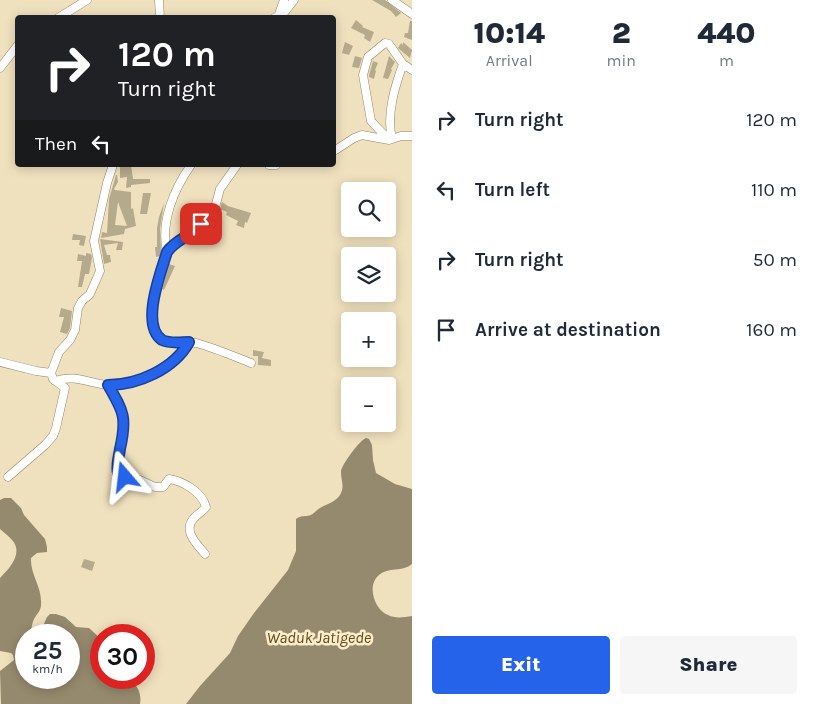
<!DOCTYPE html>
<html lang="en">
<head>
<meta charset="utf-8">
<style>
	body { margin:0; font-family:Karla,sans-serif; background:#f6f6f7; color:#1f2937; height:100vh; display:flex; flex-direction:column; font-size:19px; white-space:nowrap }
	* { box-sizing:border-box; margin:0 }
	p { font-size:16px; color:#747a83 }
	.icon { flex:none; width:28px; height:28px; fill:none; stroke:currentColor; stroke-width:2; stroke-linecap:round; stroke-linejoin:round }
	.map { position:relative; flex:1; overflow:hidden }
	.details { display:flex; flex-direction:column; background:#fff; width:405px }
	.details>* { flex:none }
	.top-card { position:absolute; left:15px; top:15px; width:321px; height:152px; border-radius:5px; box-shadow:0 2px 12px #0003; background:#202124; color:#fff; overflow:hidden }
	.controls { position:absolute; left:341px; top:182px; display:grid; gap:10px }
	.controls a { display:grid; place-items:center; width:55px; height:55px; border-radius:5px; background:#fff; box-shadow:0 2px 12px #0003; font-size:25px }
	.speed { position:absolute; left:15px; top:624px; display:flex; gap:10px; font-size:25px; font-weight:700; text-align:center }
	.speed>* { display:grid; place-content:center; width:65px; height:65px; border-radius:50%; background:#fff; box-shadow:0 2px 12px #0003; line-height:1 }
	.speed small { font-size:12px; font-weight:400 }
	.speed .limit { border:8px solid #d22; background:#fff; color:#111 }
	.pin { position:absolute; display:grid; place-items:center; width:42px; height:42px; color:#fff; margin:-21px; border-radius:10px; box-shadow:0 2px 8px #0006 }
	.me { position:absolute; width:55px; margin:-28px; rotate:343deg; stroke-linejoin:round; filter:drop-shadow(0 0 4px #0008) }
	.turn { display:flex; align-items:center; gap:18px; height:105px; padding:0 20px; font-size:22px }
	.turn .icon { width:65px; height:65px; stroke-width:2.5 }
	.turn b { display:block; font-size:35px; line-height:42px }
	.then { display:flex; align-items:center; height:48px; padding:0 20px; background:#0003; gap:10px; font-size:19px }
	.eta { display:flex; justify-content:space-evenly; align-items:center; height:85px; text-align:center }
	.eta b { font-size:30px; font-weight:800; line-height:35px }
	.cta { display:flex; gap:10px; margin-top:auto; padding:10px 20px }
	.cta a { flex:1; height:58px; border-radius:5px; background:#2563eb; color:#fff; font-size:20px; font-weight:800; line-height:58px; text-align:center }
	.cta a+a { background:#f6f6f7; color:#1f2937 }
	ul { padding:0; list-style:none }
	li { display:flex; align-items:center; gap:15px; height:70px; padding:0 20px }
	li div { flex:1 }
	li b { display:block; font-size:19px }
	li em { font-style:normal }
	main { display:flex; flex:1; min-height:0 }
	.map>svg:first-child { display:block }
	.water { fill:#968a6e }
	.building { fill:#b6aa8c; fill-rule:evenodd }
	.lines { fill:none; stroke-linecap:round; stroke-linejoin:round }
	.minor-casing { stroke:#928464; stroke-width:9 }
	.path { stroke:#8d826a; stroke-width:1; stroke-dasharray:2.5 4; stroke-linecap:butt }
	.minor { stroke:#fff; stroke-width:8 }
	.route-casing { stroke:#184099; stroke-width:12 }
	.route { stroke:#2563eb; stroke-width:9 }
	.labels { text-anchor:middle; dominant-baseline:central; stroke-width:5; stroke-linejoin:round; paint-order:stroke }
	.water-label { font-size:16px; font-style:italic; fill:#604c18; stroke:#fdeecb }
</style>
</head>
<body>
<main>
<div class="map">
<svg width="412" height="704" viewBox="0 0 412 704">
	<rect width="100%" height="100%" fill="#f0e1be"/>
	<!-- water -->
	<path class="water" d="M366 438 369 439 372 445 373 460 376 473 395 484 412 489V564C403 572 388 567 379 575 366 586 375 610 388 615 396 619 404 617 412 616V704H186L200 686 230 653 238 636 254 613 288 570 296 551V519C301 515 305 517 311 515 315 513 316 510 320 508 327 504 335 502 340 495 345 486 341 481 341 472 341 465 360 440 366 438Z
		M4 498H11L21 508 24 515 45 539 47 547V552L37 553 31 558C30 573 41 586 41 601 42 610 38 612 34 619 32 623 31 630 31 635H26V678H69V635H39L47 617 50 614H56L65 617 76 627 89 628 101 639V678H129C137 685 142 693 140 704H1L0 671 14 660 13 655 11 653 0 651V578C9 569 24 553 12 540 9 536 4 533 0 529V500Z"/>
	<!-- building -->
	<path class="building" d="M372 0H385L401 13 396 17 391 11Z
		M356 20 363 26 362 27 374 32 370 42 364 38 365 35 351 28Z
		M410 21H412V40L404 37 405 33H408Z
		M345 42 353 46 349 55 342 53Z
		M403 42 412 50 410 58 398 48 401 43 403 45Z
		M355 56 362 58 359 68 352 67Z
		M389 56 395 62 391 69 392 70 388 79 383 78Z
		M373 61 378 63 375 70 376 71 374 79 369 77V75Z
		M120 165H131L133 179H150V183L131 185V187L126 188 127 177 120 178Z
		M116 175H117L118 182 114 189 115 190 131 192V209L133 208 136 226 125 229 124 234 101 238 102 232 107 233 109 199ZM118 202 127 226 115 225Z
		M143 193H151L147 214H140Z
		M222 202 228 206 251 213 247 223 245 222 244 228 236 225 238 221 226 215 227 212 220 209Z
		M164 203 160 229 161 252 160 256 156 257 155 247H157V228L159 217Z
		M73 234 86 236 84 246 79 245 80 240H72Z
		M100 239 123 242 122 250H116L118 243 104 245 107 255H110L111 262 104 264Z
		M86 253 91 254 92 258 89 274H85L82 287H78L82 261H77L78 254 86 256Z
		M169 264 175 266 164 290 162 289Z
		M61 308 72 311 70 328 67 334 60 332 64 317H59Z
		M253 350 264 352 262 358 271 360V366L258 365V356H253Z
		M84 559 95 562 92 571 81 567Z"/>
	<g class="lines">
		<defs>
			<path id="minor" d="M159 0 160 18
				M392 0 412 14
				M279 14 284 0
				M58 18 87 0
				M274 18 283 14 294 0
				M0 68 18 45
				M392 139C386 115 395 86 403 64
				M389 140 371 121 363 75 368 57 385 43 389 44 403 64 412 70
				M334 151 354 138 362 135 389 140 401 136H412
				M237 165 220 189 216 204 199 228 172 246 167 252C161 272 141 325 162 339 172 346 185 341 196 343 215 348 233 356 251 363
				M269 165H276
				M167 252C160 222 174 189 191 165
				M0 362 36 371 51 373
				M55 381C75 374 88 383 108 385 138 387 174 368 189 342
				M108 385C124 411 127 419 120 449 119 457 116 465 118 473L122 476 140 480 155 487H163L169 479C183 481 202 492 206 507 203 511 198 514 194 518 182 531 197 544 205 554
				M8 477 45 445 53 436 56 428 65 388 53 379 51 373 59 352 70 340 75 330 78 308 82 301 90 294 100 271 94 241 107 183 113 165"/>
		</defs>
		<!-- minor casing -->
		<use href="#minor" class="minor-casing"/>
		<!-- path -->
		<path class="path" d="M373 477 376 473
			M16 511 20 507
			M96 647 101 641
			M120 678H121"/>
		<!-- minor -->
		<use href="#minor" class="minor"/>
	</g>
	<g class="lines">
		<defs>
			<path id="route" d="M125 477 118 473C116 465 119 457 120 449 127 418 124 412 108 385 138 385 174 369 189 342 181 342 170 344 162 340 140 325 161 272 167 252 176 239 192 236 201 224"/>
		</defs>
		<!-- route casing -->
		<use href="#route" class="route-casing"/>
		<!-- route -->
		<use href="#route" class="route"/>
	</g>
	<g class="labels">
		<!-- water labels -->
		<g class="water-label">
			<text x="319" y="637">Waduk Jatigede</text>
		</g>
	</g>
</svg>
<div class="controls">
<a><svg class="icon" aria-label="search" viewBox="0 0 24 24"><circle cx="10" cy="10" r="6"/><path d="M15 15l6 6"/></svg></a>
<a><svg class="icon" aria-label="layers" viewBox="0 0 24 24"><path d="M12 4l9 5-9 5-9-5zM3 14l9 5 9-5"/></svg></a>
<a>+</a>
<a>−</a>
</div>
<div class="speed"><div>25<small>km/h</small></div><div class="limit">30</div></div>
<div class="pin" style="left:201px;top:224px;background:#d93025"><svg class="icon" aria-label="arrive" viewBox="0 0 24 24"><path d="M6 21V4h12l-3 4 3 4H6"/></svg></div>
<svg class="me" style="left:125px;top:477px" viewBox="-20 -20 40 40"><path d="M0-17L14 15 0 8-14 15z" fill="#2563eb" stroke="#fff" stroke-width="4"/></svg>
<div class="top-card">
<div class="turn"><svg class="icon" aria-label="right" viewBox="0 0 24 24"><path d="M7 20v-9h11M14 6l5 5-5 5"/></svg><div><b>120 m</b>Turn right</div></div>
<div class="then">Then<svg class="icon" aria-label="left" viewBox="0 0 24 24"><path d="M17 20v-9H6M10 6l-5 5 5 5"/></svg></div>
</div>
</div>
<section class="details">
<div class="eta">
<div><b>10:14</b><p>Arrival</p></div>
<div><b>2</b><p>min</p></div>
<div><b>440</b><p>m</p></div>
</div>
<ul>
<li><svg class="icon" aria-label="right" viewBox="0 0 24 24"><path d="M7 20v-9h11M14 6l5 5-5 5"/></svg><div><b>Turn right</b></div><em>120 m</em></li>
<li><svg class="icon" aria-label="left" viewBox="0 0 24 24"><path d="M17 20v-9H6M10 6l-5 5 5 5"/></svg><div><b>Turn left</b></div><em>110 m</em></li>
<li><svg class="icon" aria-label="right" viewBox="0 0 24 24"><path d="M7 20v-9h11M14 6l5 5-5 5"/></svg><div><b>Turn right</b></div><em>50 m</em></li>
<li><svg class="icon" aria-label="arrive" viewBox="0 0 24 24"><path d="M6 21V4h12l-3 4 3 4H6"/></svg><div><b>Arrive at destination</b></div><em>160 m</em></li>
</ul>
<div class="cta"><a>Exit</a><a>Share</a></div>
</section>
</main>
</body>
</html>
